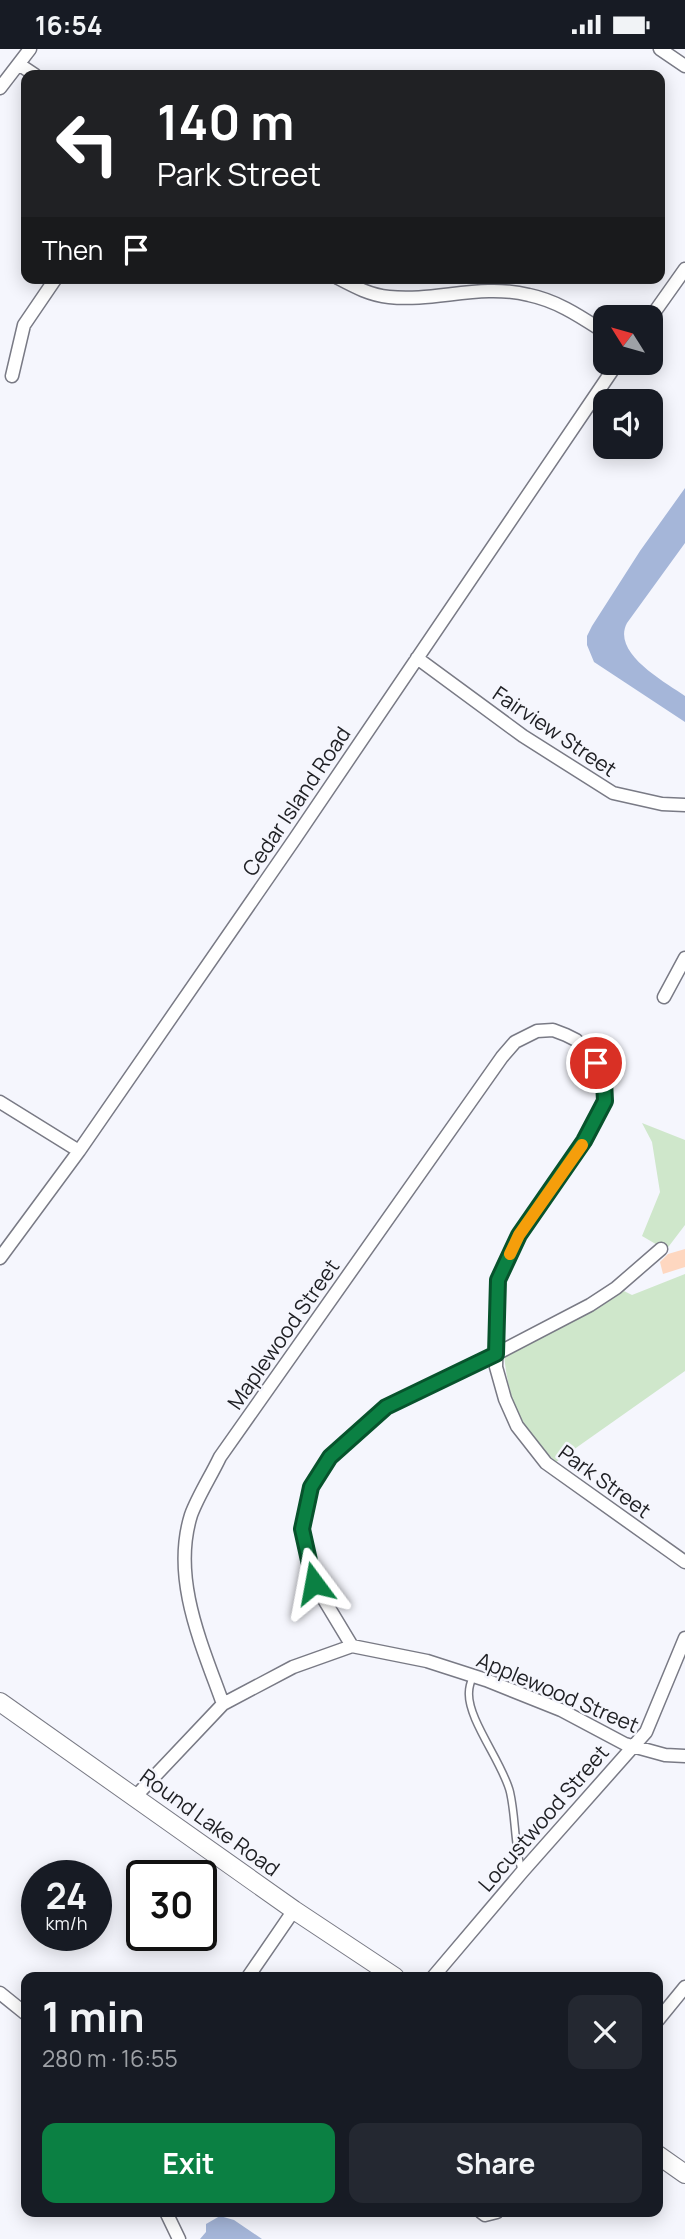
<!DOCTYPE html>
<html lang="en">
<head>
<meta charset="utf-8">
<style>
	body { margin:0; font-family:Manrope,sans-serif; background:#242831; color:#f1f3f6; height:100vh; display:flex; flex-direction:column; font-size:26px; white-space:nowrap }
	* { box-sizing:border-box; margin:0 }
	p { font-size:23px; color:#9ea1a6 }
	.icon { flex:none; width:38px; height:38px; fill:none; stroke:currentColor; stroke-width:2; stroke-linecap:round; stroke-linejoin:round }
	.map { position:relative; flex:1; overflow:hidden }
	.sheet { position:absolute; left:21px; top:1923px; width:642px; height:245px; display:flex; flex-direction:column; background:#171b24; border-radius:14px; box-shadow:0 4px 18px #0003 }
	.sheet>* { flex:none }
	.guide { position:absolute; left:21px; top:21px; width:644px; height:214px; border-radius:14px; box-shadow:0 4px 18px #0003; background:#202124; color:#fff; overflow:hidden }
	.needle { width:46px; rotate:307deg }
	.buttons { position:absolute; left:593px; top:256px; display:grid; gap:14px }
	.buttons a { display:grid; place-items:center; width:70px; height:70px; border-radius:14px; background:#171b24; box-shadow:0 4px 18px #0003; font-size:35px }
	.speed { position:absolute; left:21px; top:1811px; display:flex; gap:14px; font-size:35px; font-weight:700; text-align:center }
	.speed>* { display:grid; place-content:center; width:91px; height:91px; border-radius:50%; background:#171b24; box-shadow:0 4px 18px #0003; line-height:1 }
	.speed small { font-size:18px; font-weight:400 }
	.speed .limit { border:4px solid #111; border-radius:10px; background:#fff; color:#111 }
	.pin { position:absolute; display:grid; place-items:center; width:60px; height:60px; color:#fff; margin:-30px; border:4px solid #fff; border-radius:50%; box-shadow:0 2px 7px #0007 }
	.me { position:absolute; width:77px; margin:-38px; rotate:347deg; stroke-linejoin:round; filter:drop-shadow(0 0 5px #0008) }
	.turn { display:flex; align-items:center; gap:24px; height:147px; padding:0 21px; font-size:32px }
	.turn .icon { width:91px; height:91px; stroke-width:2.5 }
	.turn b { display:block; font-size:49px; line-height:60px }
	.then { display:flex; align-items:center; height:66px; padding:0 21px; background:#0003; gap:14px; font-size:26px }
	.round { display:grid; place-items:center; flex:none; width:74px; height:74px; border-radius:14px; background:#242831 }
	.overview { display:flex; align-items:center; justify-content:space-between; height:119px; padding:0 21px }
	h1 { font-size:42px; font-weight:700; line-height:52px }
	.button { display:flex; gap:14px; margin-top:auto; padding:14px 21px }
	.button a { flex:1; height:80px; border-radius:14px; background:#0b8043; color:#fff; font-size:28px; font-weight:700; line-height:80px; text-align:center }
	.button a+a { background:#242831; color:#f1f3f6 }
	.status { display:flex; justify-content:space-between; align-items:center; height:49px; padding:0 35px; background:#171b24; direction:ltr }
	.status svg { height:19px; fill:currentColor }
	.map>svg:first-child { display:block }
	.green { fill:#cfe7cb }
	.water { fill:#a5b6d9 }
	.building { fill:#fed7c0 }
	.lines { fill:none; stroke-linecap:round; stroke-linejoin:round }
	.lane-casing { stroke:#797a85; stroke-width:9 }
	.street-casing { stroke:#797a85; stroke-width:15 }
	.secondary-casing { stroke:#797a85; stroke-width:20 }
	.lane { stroke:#fff; stroke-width:6 }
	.street { stroke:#fff; stroke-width:12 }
	.secondary { stroke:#fff; stroke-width:18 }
	.route-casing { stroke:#07532c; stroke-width:18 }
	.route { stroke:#0b8043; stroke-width:12 }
	.slow { stroke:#f59e0b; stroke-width:12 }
	.labels { text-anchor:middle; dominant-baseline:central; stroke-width:5; stroke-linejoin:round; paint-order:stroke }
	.street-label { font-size:21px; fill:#202125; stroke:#f5f6fd }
</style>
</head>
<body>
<div class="status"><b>16:54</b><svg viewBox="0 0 49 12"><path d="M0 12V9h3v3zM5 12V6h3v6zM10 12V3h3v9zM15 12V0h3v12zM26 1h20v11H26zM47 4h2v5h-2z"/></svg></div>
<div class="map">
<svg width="685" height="2190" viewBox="0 0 685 2190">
	<rect width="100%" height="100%" fill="#f5f6fd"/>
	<!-- green -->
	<path class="green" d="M642 1074 685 1091V1176L666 1201 642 1187 660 1143 652 1093Z
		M685 1225V1322L556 1413C521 1378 509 1355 504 1306L597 1260 624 1242 632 1246Z"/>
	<!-- water -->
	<path class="water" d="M685 439V494L627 574C611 604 665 633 685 647V673L594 613 587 596V587L592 577 640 502Z
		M220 2167 234 2171 262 2190H200L206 2183V2175Z"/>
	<!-- building -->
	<path class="building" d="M685 1200V1218L663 1225 660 1213 668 1205Z"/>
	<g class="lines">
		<defs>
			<path id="lane" d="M473 1627C471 1632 469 1637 469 1643 467 1670 503 1714 510 1743 516 1769 514 1797 522 1823"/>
			<path id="street" d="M660 0 685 17
				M20 16 35 26
				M0 39 30 0
				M338 229C355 238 370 246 389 248 435 253 481 234 529 246 558 252 581 268 606 284
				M651 268 685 220
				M12 327 24 276 56 229
				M417 609 523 687 613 744 662 755 685 756
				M664 948 685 909
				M0 1053 79 1102
				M0 1209 79 1102 294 791 618 313
				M352 1597 314 1534 302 1480 311 1438 330 1408 386 1358 496 1305 590 1256 616 1239 661 1200
				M223 1655C202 1596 171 1530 191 1466 198 1447 211 1427 220 1408L502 1008 515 993 537 982 553 981 566 986 576 991 596 1014 604 1032 605 1052 584 1092 519 1186 498 1231 496 1318 505 1350 517 1377 546 1414 685 1513
				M135 1748 223 1655 293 1618 352 1597 427 1612 486 1631 561 1661 625 1695 665 1706 685 1707
				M248 1928 294 1861
				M433 1928 522 1823 646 1683 685 1589
				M0 1944 26 1965
				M658 1971 685 1938
				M166 2163 179 2190
				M481 2163 485 2166 497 2163"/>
			<path id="secondary" d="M0 1653 294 1861 395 1928
				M658 2106 685 2125"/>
		</defs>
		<!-- lane casing -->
		<use href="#lane" class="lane-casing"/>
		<!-- street casing -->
		<use href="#street" class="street-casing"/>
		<!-- secondary casing -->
		<use href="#secondary" class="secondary-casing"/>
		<!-- lane -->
		<use href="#lane" class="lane"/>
		<!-- street -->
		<use href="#street" class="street"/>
		<!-- secondary -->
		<use href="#secondary" class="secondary"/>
	</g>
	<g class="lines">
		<defs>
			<path id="route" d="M314 1534 302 1480 311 1438 330 1408 386 1358 496 1305 498 1231 519 1186 584 1092 605 1052 604 1032 596 1014"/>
		</defs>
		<!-- route casing -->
		<use href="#route" class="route-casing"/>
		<!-- route -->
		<use href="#route" class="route"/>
		<!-- slow -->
		<path class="slow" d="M510 1205 519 1186 582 1096"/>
	</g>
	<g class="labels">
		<!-- street labels -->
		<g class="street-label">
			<text transform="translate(555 682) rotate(34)">Fairview Street</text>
			<text transform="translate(296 752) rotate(-56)">Cedar Island Road</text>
			<text transform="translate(283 1285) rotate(-55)">Maplewood Street</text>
			<text transform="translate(605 1432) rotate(36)">Park Street</text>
			<text transform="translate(558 1643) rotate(23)">Applewood Street</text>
			<text transform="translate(543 1769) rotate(-49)">Locustwood Street</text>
			<text transform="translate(210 1773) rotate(36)">Round Lake Road</text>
		</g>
	</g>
</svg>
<div class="buttons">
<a><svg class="needle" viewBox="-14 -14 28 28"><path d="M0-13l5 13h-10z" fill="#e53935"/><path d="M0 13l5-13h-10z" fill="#9ea1a6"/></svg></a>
<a><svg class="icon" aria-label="sound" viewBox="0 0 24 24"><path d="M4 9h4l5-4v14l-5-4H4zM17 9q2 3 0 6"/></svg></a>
</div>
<div class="speed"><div>24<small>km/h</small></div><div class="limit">30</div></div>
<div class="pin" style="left:596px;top:1014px;background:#d93025"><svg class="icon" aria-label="arrive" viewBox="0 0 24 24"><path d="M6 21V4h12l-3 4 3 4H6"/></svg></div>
<svg class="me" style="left:314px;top:1534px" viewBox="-20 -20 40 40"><path d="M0-17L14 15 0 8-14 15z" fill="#0b8043" stroke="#fff" stroke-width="4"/></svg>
<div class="guide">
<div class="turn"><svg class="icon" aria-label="left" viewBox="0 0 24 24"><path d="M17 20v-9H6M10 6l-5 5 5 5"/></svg><div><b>140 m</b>Park Street</div></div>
<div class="then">Then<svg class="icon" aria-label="arrive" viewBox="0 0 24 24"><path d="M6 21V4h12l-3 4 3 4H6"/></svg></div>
</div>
<section class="sheet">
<div class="overview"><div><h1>1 min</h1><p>280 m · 16:55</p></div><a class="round"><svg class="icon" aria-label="close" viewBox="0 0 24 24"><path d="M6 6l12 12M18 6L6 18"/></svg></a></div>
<div class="button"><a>Exit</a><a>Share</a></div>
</section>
</div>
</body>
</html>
